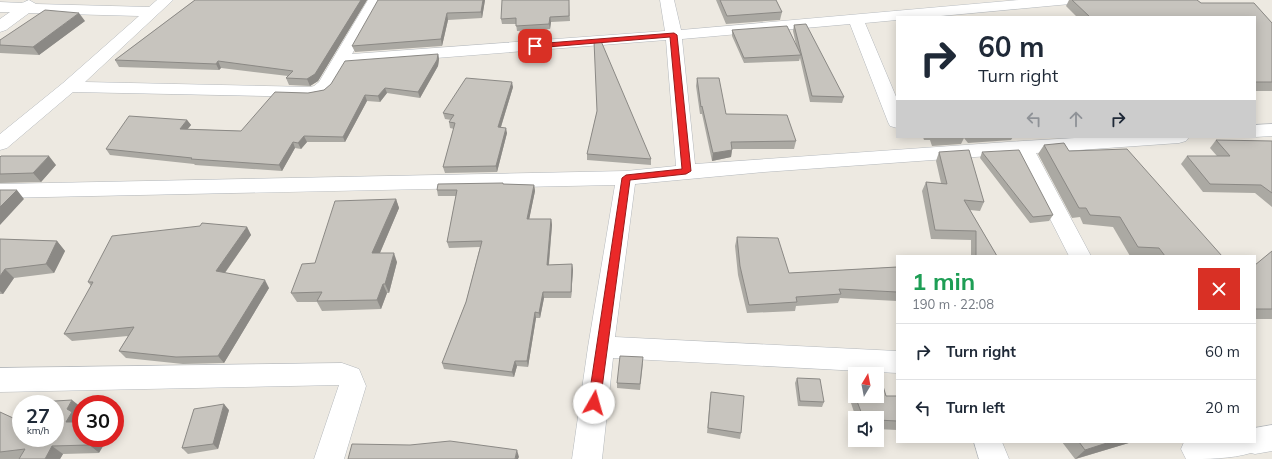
<!DOCTYPE html>
<html lang="en">
<head>
<meta charset="utf-8">
<style>
	body { margin:0; font-family:Mulish,sans-serif; background:#f6f6f7; color:#1f2937; height:100vh; display:flex; flex-direction:column; font-size:15px; white-space:nowrap }
	* { box-sizing:border-box; margin:0 }
	p { font-size:13px; color:#747a83 }
	.icon { flex:none; width:22px; height:22px; fill:none; stroke:currentColor; stroke-width:2; stroke-linecap:round; stroke-linejoin:round }
	.map { position:relative; flex:1; overflow:hidden }
	.details { position:absolute; left:896px; top:255px; width:360px; height:188px; display:flex; flex-direction:column; background:#fff; border-radius:0px; box-shadow:0 2px 10px #0003 }
	.details>* { flex:none }
	.guide { position:absolute; left:896px; top:16px; width:360px; height:122px; border-radius:0px; box-shadow:0 2px 10px #0003; background:#fff; color:#1f2937; overflow:hidden }
	.needle { width:26px; rotate:10deg }
	.controls { position:absolute; left:848px; top:367px; display:grid; gap:8px }
	.controls a { display:grid; place-items:center; width:36px; height:36px; border-radius:0px; background:#fff; box-shadow:0 2px 10px #0003; font-size:20px }
	.speed { position:absolute; left:12px; top:395px; display:flex; gap:8px; font-size:20px; font-weight:700; text-align:center }
	.speed>* { display:grid; place-content:center; width:52px; height:52px; border-radius:50%; background:#fff; box-shadow:0 2px 10px #0003; line-height:1 }
	.speed small { font-size:10px; font-weight:400 }
	.speed .limit { border:6px solid #d22; background:#fff; color:#111 }
	.pin { position:absolute; display:grid; place-items:center; width:34px; height:34px; color:#fff; margin:-17px; border-radius:8px; box-shadow:0 2px 6px #0006 }
	.me { position:absolute; width:44px; margin:-22px; rotate:7deg; stroke-linejoin:round; filter:drop-shadow(0 0 3px #0008) }
	.turn { display:flex; align-items:center; gap:14px; height:84px; padding:0 16px; font-size:18px }
	.turn .icon { width:52px; height:52px; stroke-width:2.5 }
	.turn b { display:block; font-size:28px; line-height:34px }
	.lanes { display:flex; align-items:center; height:38px; padding:0 16px; background:#0003; justify-content:center; gap:20px; direction:ltr }
	.lanes .off { opacity:.35 }
	.round { display:grid; place-items:center; flex:none; width:42px; height:42px; border-radius:0px; background:#f6f6f7 }
	.overview { display:flex; align-items:center; justify-content:space-between; height:68px; padding:0 16px }
	h1 { font-size:24px; font-weight:700; line-height:30px; color:#1e9e55 }
	ul { padding:0; list-style:none }
	li { display:flex; align-items:center; gap:12px; height:56px; padding:0 16px; border-top:1px solid #e0e1e3 }
	li div { flex:1 }
	li b { display:block; font-size:15px }
	li em { font-style:normal }
	.map>svg:first-child { display:block }
	.lines { fill:none; stroke-linecap:round; stroke-linejoin:round }
	.minor-casing { stroke:#b4b8bc; stroke-width:1 }
	.minor { fill:#fff; fill-rule:evenodd }
	.wall { fill:#aba9a3 }
	.shaded-wall { fill:#8b8985 }
	.building { fill:#c7c4be; stroke:#8b8985; fill-rule:evenodd }
	.route { fill:#ea2929; stroke:#981b1b }
</style>
</head>
<body>
<div class="map">
<svg width="1272" height="459" viewBox="0 0 1272 459">
	<rect width="100%" height="100%" fill="#ede9e1"/>
	<g class="lines">
		<defs>
			<path id="minor" d="M29 0 36 4 149 7 157 0H173L85 82 310 87 314 86 319 82 368 0H382L352 54 665 31 660 0H674L681 30 1019 0H1077L1075 3 1070 4 930 17H897V20L865 23 897 99V128L890 126 888 122 850 24 682 39 695 164 1023 141 1092 137H1189L1186 141 1179 143 1036 153 1091 256H1069L1017 154 764 172 635 184 615 337 897 351V373L613 358 602 459H572L588 347 615 185 0 198V184L626 171 676 166 666 40 346 65 332 89 326 94 310 97 73 92 7 148 0 150V134L63 83 139 16 29 13 6 30 0 32V19L10 12H0V2L22 3Z
				M1272 124V136L1255 137V125Z
				M342 363 359 369 366 386 344 459H314L339 385 0 392V368Z
				M1272 425V451L1255 454 1251 453C1231 459 1207 459 1186 459L1181 449 1184 442H1255V428Z
				M974 442H1002L1009 459H979Z"/>
		</defs>
		<!-- minor casing -->
		<use href="#minor" class="minor-casing"/>
		<!-- minor -->
		<use href="#minor" class="minor"/>
	</g>
	<!-- wall -->
	<path class="wall" d="M195 0H367L318 81 310 86 289 85 286 78 288 76 221 68 219 70 119 67 115 60Z
		M485 0 482 18 448 20 442 46 355 52 352 46Z
		M569 0 570 21 551 22 550 29 517 31 516 24H502L501 19Z
		M716 0H776L782 12 780 20 726 24Z
		M1069 0H1197L1201 3H1254L1272 23V91H1255V17H1077L1066 6Z
		M85 21 39 55 0 53V40Z
		M794 25 844 97 842 103 810 102 800 58 799 61 744 63 732 36V30L797 49 793 31Z
		M438 54 439 59 438 66 420 98 387 93 380 102 367 101 345 142H307L301 149 295 148 282 171 195 165 194 164 110 155 106 149 187 120 191 125 188 129 241 131 308 93 324 90Z
		M697 78 726 114 796 141 794 149H732L731 157 712 161 702 114H700L696 86Z
		M513 87 501 127 507 133 497 172 445 173 443 167 454 129 450 128 449 122 451 120 445 119 443 113Z
		M597 111 651 159V165L587 160V154Z
		M923 137H1013L1011 140 968 143 964 138 961 144 932 146 930 140H924Z
		M1216 140 1272 141V207L1255 193 1203 192 1181 164 1187 156H1217L1210 148Z
		M1044 145 1069 151 1222 256H1130L1113 227 1083 224 1080 217 1072 218 1038 154Z
		M939 152 984 202 980 211 970 210 997 256H971V240L931 239 922 191 926 182 941 183 936 161Z
		M982 152 1053 215 1049 221 1030 223 980 158Z
		M0 157 56 165 41 182 0 183Z
		M503 184 534 185 535 191 529 219H551L552 225 549 265 572 264 573 270 571 298H544L540 318H536L528 367 517 366 514 377 444 369 442 363 466 302 480 247 449 248 447 242 456 196H438L437 190Z
		M396 199 399 208 380 253 397 262 389 293H387L381 309 322 311 317 302H297L291 293 315 263Z
		M247 227 251 235 225 273 269 288 224 363 183 364 126 358 119 351 128 336 72 341 64 334 91 286 88 282Z
		M737 237 789 273 897 267V301L840 298 838 303 796 306 795 311 747 313 738 275 735 246Z
		M0 239 57 241 65 251 54 273 14 278 3 294H0Z
		M1272 251V319H1255V265Z
		M643 363 640 390 617 388V383Z
		M797 378 824 402 822 407 798 406 795 383Z
		M855 387V396H897V430L877 429V418H856L849 397 853 388Z
		M710 397 741 433 740 439 707 433Z
		M81 407V410L78 417 81 438 99 453 63 454 60 459H0V412L13 418Z
		M229 410 218 449 188 454 182 448Z
		M1062 442H1132L1076 459H1075Z"/>
	<!-- shaded-wall -->
	<path class="shaded-wall" d="M361 0H367L318 81 310 86 307 79Z
		M483 0H485L482 18 481 12Z
		M79 13 85 21 39 55 33 47Z
		M447 13 448 20 442 46 441 39Z
		M550 17 551 22 550 29 549 24Z
		M438 54 439 59 438 66 420 98 418 92Z
		M218 61 221 68 219 70 216 64Z
		M512 82 513 87 499 133 498 127Z
		M385 88 387 93 380 102 378 96Z
		M365 95 367 101 345 142 343 137Z
		M187 120 191 125 183 134 180 129Z
		M506 128 507 133 497 172 496 166Z
		M304 136 307 142 301 149 298 143Z
		M293 142 295 148 282 171 279 165Z
		M732 150 731 157 712 161 713 153Z
		M49 156 56 165 41 182 33 173Z
		M534 185 535 191 528 225 527 219Z
		M17 190 24 199 0 225V207Z
		M396 199 399 208 376 262 372 253Z
		M551 219 552 225 548 271 547 265Z
		M247 227 251 235 221 278 216 271Z
		M57 241 65 251 54 273 46 264Z
		M394 253 397 262 389 293 385 284Z
		M572 264 573 270 571 298V292Z
		M5 269 14 278 3 294 0 291V276Z
		M265 280 269 288 224 363 218 356Z
		M383 284 387 293 381 309 377 300Z
		M543 292 544 298 540 318 539 313Z
		M535 312 536 318 528 367 527 361Z
		M515 361 517 366 514 377 512 372Z
		M72 400 81 407V410L78 417 81 420V422H66L67 409Z
		M224 404 229 410 218 449 213 444Z
		M93 438H108L99 453 89 445Z
		M1110 442H1132L1075 459 1085 450Z
		M52 446 63 454 60 459H45Z
		M517 450 519 457 518 459H515Z"/>
	<!-- building -->
	<path class="building" d="M195 0H361L315 74 307 79 286 78 293 71 218 61 216 64 115 60Z
		M378 0H483L481 12 447 13 441 39 352 46Z
		M502 0H569V16L550 17 549 24 516 26V18L501 19Z
		M720 0H776L782 12 727 16Z
		M1072 0H1197L1201 3H1254L1272 23V82H1255V17H1090Z
		M45 10 79 13 33 47 0 45V40Z
		M806 24 844 97 812 96 794 25Z
		M787 26 801 55 744 58 732 30Z
		M594 41H601L651 159 587 154 597 111Z
		M438 54 437 60 418 92 385 88 378 96 365 95 343 137 304 136 298 143 293 142 279 165 191 159 192 158 106 149 129 116 187 120 180 129 241 131 275 92 308 93 324 90 331 84 345 61Z
		M466 78 512 82 498 127 506 128 496 166 443 167 455 123 449 122 454 115 443 113Z
		M697 78H719L726 114 787 115 796 141 731 142 732 150 713 153 702 106 701 107Z
		M1216 140 1272 141V193L1261 185 1210 184 1187 156H1230Z
		M1064 143 1069 151 1127 149 1222 256H1165L1159 248 1138 247 1120 217 1090 215 1086 208H1079L1044 145Z
		M969 150 984 202 964 200 997 256H976V231L935 230 926 182 947 184 939 152Z
		M1019 150 1053 215 1033 217 982 152Z
		M1 156H49L33 173 0 174V157Z
		M503 183V184L534 185 527 219H551L547 265 572 264 571 292H543L539 313 535 312 527 361H515L512 372 442 363 466 302 482 241 447 242 457 190H437L438 184Z
		M0 190H17L0 207Z
		M396 199 372 253H394L385 284H383L377 300 317 301 322 292 291 293 302 264 315 263 335 201Z
		M202 223 247 227 216 271 265 280 218 356 176 357 119 351 134 327 64 334 93 282H88L112 236 200 226Z
		M737 237 778 238 789 273 897 267V292L839 289 841 294 796 297 797 302 749 305 740 266Z
		M0 239 57 241 46 264 5 269 0 276Z
		M1272 251V309H1255V265Z
		M620 356 643 357 640 384 617 383Z
		M797 378 820 379 824 402 800 401Z
		M877 386H883L886 396H897V421L877 420V418H864V417H863L855 396H877Z
		M855 387V395L853 388Z
		M711 392 744 396 741 433 708 428Z
		M72 400 67 409 72 412 66 422H81V438H93L89 445 52 446 45 459H19L25 449 0 452V412L13 418 21 403ZM21 404H55V438H21Z
		M224 404 213 444 182 448 194 409Z
		M450 441 517 450 515 459H348L352 444 410 445Z
		M1079 442H1110L1085 450Z"/>
	<!-- route -->
	<path class="route" d="M674 33 677 35 691 171 686 174 630 180 600 403 598 406 594 408 590 406 588 403 622 178 626 175 682 169 670 37 535 48 532 46 535 44Z"/>
</svg>
<div class="controls">
<a><svg class="needle" viewBox="-14 -14 28 28"><path d="M0-13l5 13h-10z" fill="#e53935"/><path d="M0 13l5-13h-10z" fill="#747a83"/></svg></a>
<a><svg class="icon" aria-label="sound" viewBox="0 0 24 24"><path d="M4 9h4l5-4v14l-5-4H4zM17 9q2 3 0 6"/></svg></a>
</div>
<div class="speed"><div>27<small>km/h</small></div><div class="limit">30</div></div>
<div class="pin" style="left:535px;top:46px;background:#d93025"><svg class="icon" aria-label="arrive" viewBox="0 0 24 24"><path d="M6 21V4h12l-3 4 3 4H6"/></svg></div>
<svg class="me" style="left:594px;top:403px" viewBox="-20 -20 40 40"><circle r="19" fill="#fff"/><path d="M0-13L10 11 0 6-10 11z" fill="#ea2929"/></svg>
<div class="guide">
<div class="turn"><svg class="icon" aria-label="right" viewBox="0 0 24 24"><path d="M7 20v-9h11M14 6l5 5-5 5"/></svg><div><b>60 m</b>Turn right</div></div>
<div class="lanes"><svg class="icon off" aria-label="left" viewBox="0 0 24 24"><path d="M17 20v-9H6M10 6l-5 5 5 5"/></svg><svg class="icon off" aria-label="ahead" viewBox="0 0 24 24"><path d="M12 20V5M6 11l6-6 6 6"/></svg><svg class="icon" aria-label="right" viewBox="0 0 24 24"><path d="M7 20v-9h11M14 6l5 5-5 5"/></svg></div>
</div>
<section class="details">
<div class="overview"><div><h1>1 min</h1><p>190 m · 22:08</p></div><a class="round" style="background:#d93025;color:#fff"><svg class="icon" aria-label="close" viewBox="0 0 24 24"><path d="M6 6l12 12M18 6L6 18"/></svg></a></div>
<ul>
<li><svg class="icon" aria-label="right" viewBox="0 0 24 24"><path d="M7 20v-9h11M14 6l5 5-5 5"/></svg><div><b>Turn right</b></div><em>60 m</em></li>
<li><svg class="icon" aria-label="left" viewBox="0 0 24 24"><path d="M17 20v-9H6M10 6l-5 5 5 5"/></svg><div><b>Turn left</b></div><em>20 m</em></li>
</ul>
</section>
</div>
</body>
</html>
